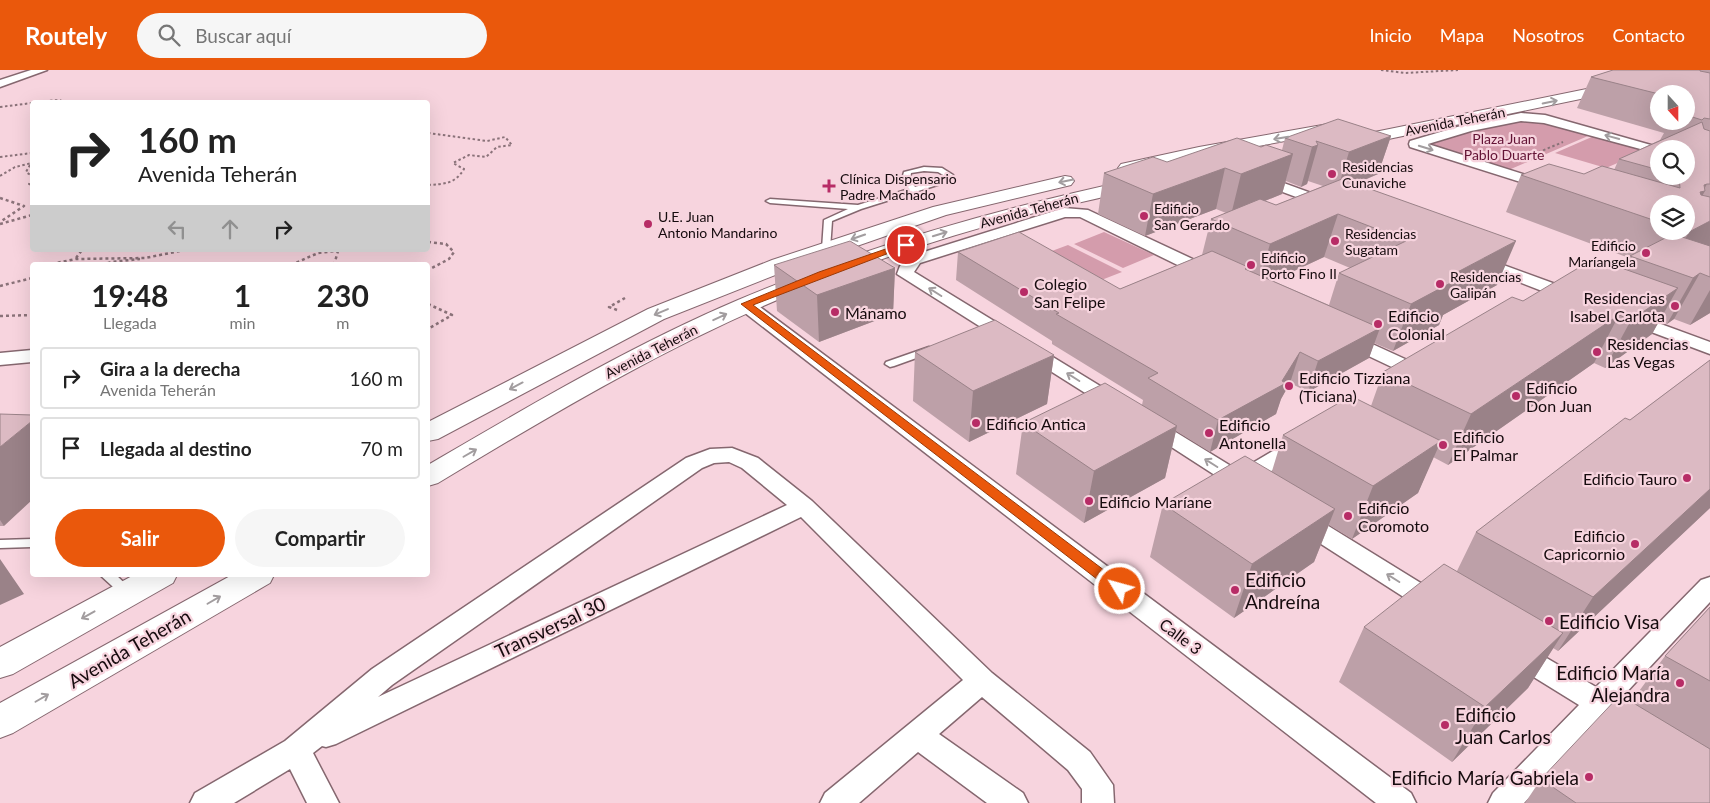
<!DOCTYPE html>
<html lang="es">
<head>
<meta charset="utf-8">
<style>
	body { margin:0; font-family:Lato,sans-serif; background:#f6f6f6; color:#222; height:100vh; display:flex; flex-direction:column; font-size:19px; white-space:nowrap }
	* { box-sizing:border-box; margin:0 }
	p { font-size:16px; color:#767676 }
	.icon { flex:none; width:28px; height:28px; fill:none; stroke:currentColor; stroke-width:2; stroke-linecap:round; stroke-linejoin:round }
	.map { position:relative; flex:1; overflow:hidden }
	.drawer { position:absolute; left:30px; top:192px; width:400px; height:315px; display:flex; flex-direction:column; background:#fff; border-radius:5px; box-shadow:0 5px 20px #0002 }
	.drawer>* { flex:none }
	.banner { position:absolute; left:30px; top:30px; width:400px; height:152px; border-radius:5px; box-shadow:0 5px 20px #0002; background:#fff; color:#222; overflow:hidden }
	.needle { width:32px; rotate:159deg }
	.buttons { position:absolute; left:1650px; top:15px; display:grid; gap:10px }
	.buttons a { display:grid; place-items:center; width:45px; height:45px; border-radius:50%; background:#fff; box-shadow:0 5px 20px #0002; font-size:25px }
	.pin { position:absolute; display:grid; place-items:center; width:42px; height:42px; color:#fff; margin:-21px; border:2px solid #fff; border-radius:50%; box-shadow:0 1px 5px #0007 }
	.me { position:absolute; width:55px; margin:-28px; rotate:307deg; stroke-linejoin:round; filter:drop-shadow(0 0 4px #0008) }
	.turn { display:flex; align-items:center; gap:18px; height:105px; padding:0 25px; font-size:22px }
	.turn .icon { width:65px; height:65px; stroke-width:2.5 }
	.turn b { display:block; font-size:35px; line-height:42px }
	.lanes { display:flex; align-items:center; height:48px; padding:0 25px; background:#0003; justify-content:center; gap:25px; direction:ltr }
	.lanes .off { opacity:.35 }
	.eta { display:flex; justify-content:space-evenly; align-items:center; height:85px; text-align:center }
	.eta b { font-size:30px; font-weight:700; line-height:35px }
	.primary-button { display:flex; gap:10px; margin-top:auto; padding:10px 25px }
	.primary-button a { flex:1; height:58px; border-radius:30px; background:#ea580c; color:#fff; font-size:20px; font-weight:700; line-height:58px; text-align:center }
	.primary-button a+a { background:#f6f6f6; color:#222 }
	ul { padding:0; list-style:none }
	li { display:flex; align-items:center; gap:15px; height:62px; margin:0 10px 8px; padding:0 15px; border:2px solid #e0e0e0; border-radius:5px }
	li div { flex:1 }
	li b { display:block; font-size:19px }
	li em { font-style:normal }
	header { display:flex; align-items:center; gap:30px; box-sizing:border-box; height:70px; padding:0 25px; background:#ea580c; color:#fff }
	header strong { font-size:24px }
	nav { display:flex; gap:28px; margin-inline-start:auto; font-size:18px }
	.search { width:350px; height:45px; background:#f6f6f6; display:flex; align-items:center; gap:12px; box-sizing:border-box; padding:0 18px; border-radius:28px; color:#767676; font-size:19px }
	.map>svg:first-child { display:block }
	.green { fill:#d49cac }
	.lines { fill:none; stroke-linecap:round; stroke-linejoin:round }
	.lane-casing { stroke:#85676f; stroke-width:3 }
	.street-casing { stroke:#85676f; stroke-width:3 }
	.secondary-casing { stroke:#85676f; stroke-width:2 }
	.path-far1 { stroke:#8a7279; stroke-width:2; stroke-dasharray:2.5 2.5; stroke-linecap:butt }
	.path { stroke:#8a7279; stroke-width:2.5; stroke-dasharray:3 3; stroke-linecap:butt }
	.lane { fill:#fff; fill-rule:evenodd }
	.street { fill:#fff; fill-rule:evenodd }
	.secondary { fill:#fff; fill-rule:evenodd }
	.wall { fill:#bda0a8; fill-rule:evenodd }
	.shaded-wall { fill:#9a8288 }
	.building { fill:#dcbac3; stroke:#9a8288 }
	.oneway { stroke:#a29d9f }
	.route { fill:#ea580c; stroke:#983908 }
	.poi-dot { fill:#b72c66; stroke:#f7d4de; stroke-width:2 }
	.labels { text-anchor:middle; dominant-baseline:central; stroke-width:4.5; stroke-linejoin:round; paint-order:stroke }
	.far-street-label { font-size:14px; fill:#160b0e; stroke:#f7d4de }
	.far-park-label { font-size:14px; fill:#631335; stroke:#f7d4de }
	.far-poi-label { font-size:14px; fill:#160b0e; stroke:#f7d4de; text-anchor:start }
	.poi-label { font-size:16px; fill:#160b0e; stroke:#f7d4de; text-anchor:start }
	.street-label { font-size:16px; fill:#160b0e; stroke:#f7d4de }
	.near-poi-label { font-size:19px; fill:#160b0e; stroke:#f7d4de; text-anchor:start }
	.near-street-label { font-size:19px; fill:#160b0e; stroke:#f7d4de }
</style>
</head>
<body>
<header>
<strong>Routely</strong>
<div class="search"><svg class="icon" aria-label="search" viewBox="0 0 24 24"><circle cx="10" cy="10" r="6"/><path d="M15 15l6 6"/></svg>Buscar aquí</div>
<nav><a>Inicio</a><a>Mapa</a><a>Nosotros</a><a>Contacto</a></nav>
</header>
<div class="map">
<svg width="1710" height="733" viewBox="0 0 1710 733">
	<rect width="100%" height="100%" fill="#f7d4de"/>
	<!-- green -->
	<path class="green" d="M1521 47 1595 63 1504 102 1415 74Z
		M1594 66 1645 81 1606 98 1555 83Z
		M1104 162 1154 185 1123 198 1074 174Z
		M1068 175 1122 202 1086 216 1033 188Z"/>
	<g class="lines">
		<defs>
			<path id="lane" d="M924 97 942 98 953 105 950 111 861 139 832 151 830 179 826 182 822 179 824 150 848 139 770 133 766 131 770 129 858 135 909 119 902 109 904 102ZM924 101 938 102 945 106 944 108 915 117 910 109 911 103Z
				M929 277 934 280 933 282 894 296 890 297 885 294 886 292Z
				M32 469V477L0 478V470Z
				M100 505H116L135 523 133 526 128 528 123 526Z"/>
			<path id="street" d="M31 0H47L0 17V10Z
				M1521 43 1545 45 1665 79H1659V84L1544 53 1521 51 1471 61 1428 74 1551 113 1553 116 1546 120 1410 77 1409 74 1410 71 1464 55Z
				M1256 103 1333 131 1335 134 1328 138 1323 137 1251 110 1249 107Z
				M1064 138 1088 140 1216 200 1218 204 1216 208H1204L1080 147H1065L920 193 914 202 1123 330 1126 334 1123 338 1116 340 1109 338 897 204 900 196 908 187Z
				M1476 185 1580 223 1583 227 1580 231H1568L1470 193 1468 190 1470 187Z
				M746 230 752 231 1411 723 1416 733H1376L740 239 737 235 740 231Z
				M1628 242 1710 272V284L1622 251 1619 247 1622 243Z
				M1346 262 1429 300 1432 304 1429 308H1415L1339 272 1337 268 1339 264Z
				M32 280V292L0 295V283Z
				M1149 348 1156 350 1239 401 1293 369 1301 367 1309 369 1312 374 1309 379 1254 411 1257 415 1254 420 1246 422 1238 420 1142 358 1139 354 1142 350Z
				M732 378 758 388 812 431 992 603 1090 682 1113 715 1114 733H1082V719L1068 700 982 627 939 664 1023 723 1028 733H987L918 682 859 733H820L825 723 963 610 801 447 336 674 326 677 322 676 313 683 339 733H307L290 699 234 733H190L195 723 285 671 372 599 686 388 710 379ZM729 392 742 398 787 435 378 627 392 615 702 398 714 393Z
				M1301 442 1309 444 1445 528 1449 535 1445 542 1436 545 1427 542 1293 456 1289 450 1293 444Z
				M1710 507V532L1524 733H1488L1493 723 1579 635 1506 590 1502 583 1506 576 1516 572 1526 576 1596 617 1701 510Z"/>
			<path id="secondary" d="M1661 0H1683L1681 3 1619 21 1350 77 1344 76 1342 72 1344 68 1350 67 1616 13Z
				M1328 54 1334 56 1336 59 1334 62 1199 87 1127 103 1121 102 1118 98 1121 94 1199 77Z
				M1065 106 1071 107 1074 111 1071 115 946 145 788 200 664 249 438 369 428 371V352L648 239 772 190 933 137Z
				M1136 109 1142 110 1145 114 1142 118C1105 127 1067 135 1030 144 954 164 879 188 806 218 677 270 557 341 438 413L428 416V395C529 336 630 276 738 230 866 176 1000 138 1136 109Z
				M134 505H177L173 513 13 604 0 608V577Z
				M232 505H274L270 513 13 663 0 668V633Z"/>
		</defs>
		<!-- lane casing -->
		<use href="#lane" class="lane-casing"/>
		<!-- street casing -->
		<use href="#street" class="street-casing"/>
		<!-- secondary casing -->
		<use href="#secondary" class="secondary-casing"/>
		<!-- path-far1 -->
		<path class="path-far1" d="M1381 0 1405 3 1458 0
			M35 32 59 30 65 32
			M0 37 32 33
			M428 63 487 71 505 67 512 75 497 77 486 87 469 85 453 93 464 99C455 114 444 114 428 115
			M0 87 32 83
			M1520 90 1563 72
			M30 95 26 102 32 106
			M0 106 15 97 32 93
			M32 109 29 114 32 115"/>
		<!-- path -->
		<path class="path" d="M0 128 24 136 0 152
			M0 154 32 145
			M428 172 446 174 454 182 449 189 428 200
			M76 188 82 180
			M46 195 76 189 145 188 185 180
			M78 195H87
			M102 195 111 192 140 189
			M291 195 318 183 345 180
			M334 195 338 181
			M0 216 32 208
			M428 234 452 245 428 259
			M617 240 609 237 625 228
			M0 246 32 245"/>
		<!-- lane -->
		<use href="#lane" class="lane"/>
		<!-- street -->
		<use href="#street" class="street"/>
		<!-- secondary -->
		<use href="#secondary" class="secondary"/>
	</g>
	<!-- wall -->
	<path class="wall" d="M1613 0H1710V243L1690 255 1674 249 1667 254 1659 251 1652 264 1605 298 1594 293 1448 395 1433 387 1418 423 1352 469 1329 455 1314 492 1234 548 1150 487 1163 434 1272 401 1283 365 1371 336 1383 302 1523 231 1608 197 1623 199 1629 188 1506 142 1521 105 1584 104 1614 100 1619 89 1660 70 1664 63 1577 38 1591 7ZM1659 24H1686V51H1659ZM1659 79 1686 106H1659ZM1659 134 1686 161H1659Z
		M1391 66 1378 104 1356 114 1497 215 1443 245 1439 255 1393 281 1374 273 1369 288 1308 322 1290 313 1281 329 1276 344 1210 382 1176 361 1165 408 1084 453 1016 404 1023 353 1142 335 1143 330 1052 274V271L956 210 958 182 1120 219 1202 185 1211 149 1226 143 1216 139 1145 166 1098 144 1104 103 1261 77 1282 80 1285 68ZM1286 111 1301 117 1307 114 1308 111 1323 116 1276 135 1264 131 1282 124ZM1324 187 1350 198 1339 203 1329 235 1273 211Z
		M774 195 895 198 893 244 819 272 777 241Z
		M915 282 1054 285 1047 334 969 372 913 331Z
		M1710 290V438L1558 581 1553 578 1528 618 1452 692 1339 612 1364 557 1457 501 1476 462 1630 350Z
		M0 344 4 456H0Z
		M1710 537V733H1525L1541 709 1631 632 1665 586Z"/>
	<!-- shaded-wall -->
	<path class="shaded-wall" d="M1391 66 1378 104 1337 121 1349 82Z
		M1318 75 1307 114 1301 117 1312 77Z
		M1293 84 1282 124 1231 145 1241 104Z
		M1225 98 1216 139 1145 166 1153 124Z
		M1707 114 1703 121H1705L1686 155 1700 122 1704 115Z
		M1338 144 1324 187 1257 218 1270 174Z
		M1710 151V178L1669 199 1689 162Z
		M1516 171 1497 215 1443 245 1439 255 1393 281 1411 234 1450 206Z
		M895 198 893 244 819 272 817 225Z
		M1700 203 1674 249 1667 254 1693 208Z
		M1678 218 1652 264 1605 298 1631 250Z
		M1710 220V243L1690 255Z
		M1619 245 1594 293 1448 395 1471 344Z
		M1380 258 1369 288 1308 322 1318 291Z
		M1300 282 1290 313 1281 329 1276 344 1210 382 1218 350 1282 311Z
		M1054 285 1047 334 969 372 973 321Z
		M32 351V430L4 456 0 450V377Z
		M1177 356 1165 408 1084 453 1094 401Z
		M1441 371 1418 423 1352 469 1373 416Z
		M1710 419V438L1558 581 1593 527Z
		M1335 439 1314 492 1234 548 1252 494Z
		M0 489 24 524 0 535Z
		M1563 563 1528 618 1452 692 1485 637Z"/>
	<!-- building -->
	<path class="building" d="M1613 0H1700V1L1710 3V49L1704 48 1702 50 1686 45V36L1692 33 1686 32V24H1659L1591 7Z
		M1338 49 1391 66 1349 82 1316 71 1318 75 1312 77 1285 68Z
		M1702 52 1704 59 1710 61V114H1707L1704 115 1705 121 1700 122 1701 125 1710 127V151L1689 162 1686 161V134H1659V152L1521 105 1549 94 1584 104 1602 96 1680 118 1679 106H1686V79H1659V100L1619 89Z
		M1237 68 1261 77 1266 75 1293 84 1241 104 1225 98 1153 124 1104 103 1153 87 1167 92Z
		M1342 109 1516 171 1450 206 1458 209 1411 234 1339 203 1406 171 1399 169 1400 168 1338 144 1270 174 1211 149 1260 129 1276 135Z
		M1019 162 1120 219 1212 181 1248 197 1245 199 1380 258 1318 291 1300 282 1282 311 1286 313 1218 350 1148 308 1158 303 1056 244 1059 243 958 182Z
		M1673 164 1710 176V207L1700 203 1693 208 1630 186Z
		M850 171 895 198 817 225 774 195Z
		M1590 191 1608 197 1613 195 1678 218 1631 250 1619 245 1471 344 1383 302 1512 227 1523 231Z
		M995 250 1054 285 973 321 915 282Z
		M1710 290V419L1593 527 1476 462 1625 348 1630 350Z
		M1105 313 1177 356 1094 401 1023 353Z
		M1351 326 1441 371 1373 416 1283 365Z
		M0 344 32 345V351L0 377Z
		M1245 386 1335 439 1252 494 1163 434Z
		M1444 494 1563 563 1485 637 1364 557Z
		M1710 537V611L1665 586Z
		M1620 625 1710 679V733H1576L1541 709Z"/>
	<!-- one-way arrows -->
	<defs><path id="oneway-shaft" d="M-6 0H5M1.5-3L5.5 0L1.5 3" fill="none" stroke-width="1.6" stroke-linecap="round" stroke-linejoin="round" transform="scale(1.25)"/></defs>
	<g class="oneway">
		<use href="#oneway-shaft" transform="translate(1550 32) rotate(-12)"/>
		<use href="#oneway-shaft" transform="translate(1612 67) rotate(-165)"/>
		<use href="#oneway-shaft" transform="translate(1281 68) rotate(170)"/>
		<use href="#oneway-shaft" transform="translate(1426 78) rotate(17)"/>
		<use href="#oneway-shaft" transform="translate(1066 111) rotate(168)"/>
		<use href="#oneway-shaft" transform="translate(940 164) rotate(-17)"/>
		<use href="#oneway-shaft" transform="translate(858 167) rotate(161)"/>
		<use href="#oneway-shaft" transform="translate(935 222) rotate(-148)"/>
		<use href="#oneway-shaft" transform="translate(661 242) rotate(157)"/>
		<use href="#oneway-shaft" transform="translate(720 247) rotate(-25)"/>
		<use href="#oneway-shaft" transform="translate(1073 307) rotate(-148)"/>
		<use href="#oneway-shaft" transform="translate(516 316) rotate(152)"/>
		<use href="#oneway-shaft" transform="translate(470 383) rotate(-30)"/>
		<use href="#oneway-shaft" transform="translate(1211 393) rotate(-148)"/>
		<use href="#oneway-shaft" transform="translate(1393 508) rotate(-148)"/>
		<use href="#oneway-shaft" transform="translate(214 530) rotate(-30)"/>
		<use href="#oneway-shaft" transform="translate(88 545) rotate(151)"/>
		<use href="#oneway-shaft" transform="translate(42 628) rotate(-30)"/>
	</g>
	<!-- route -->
	<path class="route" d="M903 173 910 175 753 235 1125 516 1127 519 1125 523H1115L741 234 819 202Z"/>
	<!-- markers -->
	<g class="poi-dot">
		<circle cx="1332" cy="104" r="5"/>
		<path d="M826.5 108.5h5v5h5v5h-5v5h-5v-5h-5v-5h5z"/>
		<circle cx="1144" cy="146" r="5"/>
		<circle cx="648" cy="154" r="5"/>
		<circle cx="1335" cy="171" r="5"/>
		<circle cx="1646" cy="183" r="5"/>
		<circle cx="1251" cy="195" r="5"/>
		<circle cx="1440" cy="214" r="5"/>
		<circle cx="1024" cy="222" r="5"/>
		<circle cx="1675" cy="236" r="5"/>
		<circle cx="835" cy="242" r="5"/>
		<circle cx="1378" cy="254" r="5"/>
		<circle cx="1597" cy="282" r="5"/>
		<circle cx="1289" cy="316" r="5"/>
		<circle cx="1516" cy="326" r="5"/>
		<circle cx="976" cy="353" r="5"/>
		<circle cx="1209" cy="363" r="5"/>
		<circle cx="1443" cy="375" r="5"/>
		<circle cx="1687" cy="408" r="5"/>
		<circle cx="1089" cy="431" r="5"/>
		<circle cx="1348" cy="446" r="5"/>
		<circle cx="1635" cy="474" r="5"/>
		<circle cx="1235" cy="520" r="5"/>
		<circle cx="1549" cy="551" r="5"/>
		<circle cx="1680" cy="613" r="5"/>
		<circle cx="1445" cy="655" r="5"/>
		<circle cx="1589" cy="707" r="5"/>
	</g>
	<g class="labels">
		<!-- far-street labels -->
		<g class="far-street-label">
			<text transform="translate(1455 51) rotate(-11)">Avenida Teherán</text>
			<text transform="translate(1029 140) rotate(-15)">Avenida Teherán</text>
			<text transform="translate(651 281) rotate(-27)">Avenida Teherán</text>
		</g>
		<!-- far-park labels -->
		<g class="far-park-label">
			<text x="1504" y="68">Plaza Juan<tspan x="1504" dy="16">Pablo Duarte</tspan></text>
		</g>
		<!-- far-poi labels -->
		<g class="far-poi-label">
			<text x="1342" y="96">Residencias<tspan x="1342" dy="16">Cunaviche</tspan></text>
			<text x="840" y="108">Clínica Dispensario<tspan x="840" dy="16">Padre Machado</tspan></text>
			<text x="1154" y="138">Edificio<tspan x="1154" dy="16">San Gerardo</tspan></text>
			<text x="658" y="146">U.E. Juan<tspan x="658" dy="16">Antonio Mandarino</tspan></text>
			<text x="1345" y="163">Residencias<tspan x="1345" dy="16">Sugatam</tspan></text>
			<text x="1636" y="175" text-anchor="end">Edificio<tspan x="1636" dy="16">Maríangela</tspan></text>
			<text x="1261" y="187">Edificio<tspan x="1261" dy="16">Porto Fino II</tspan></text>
			<text x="1450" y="206">Residencias<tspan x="1450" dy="16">Galipán</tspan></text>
		</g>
		<!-- poi labels -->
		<g class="poi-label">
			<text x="1034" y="213">Colegio<tspan x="1034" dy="18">San Felipe</tspan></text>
			<text x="1665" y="227" text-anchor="end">Residencias<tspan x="1665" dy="18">Isabel Carlota</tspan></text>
			<text x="845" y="242">Mánamo</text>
			<text x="1388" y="245">Edificio<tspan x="1388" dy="18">Colonial</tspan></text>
			<text x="1607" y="273">Residencias<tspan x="1607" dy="18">Las Vegas</tspan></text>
			<text x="1299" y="307">Edificio Tizziana<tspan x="1299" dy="18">(Ticiana)</tspan></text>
			<text x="1526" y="317">Edificio<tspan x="1526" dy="18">Don Juan</tspan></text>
			<text x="986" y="353">Edificio Antica</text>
			<text x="1219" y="354">Edificio<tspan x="1219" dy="18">Antonella</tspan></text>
			<text x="1453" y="366">Edificio<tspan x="1453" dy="18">El Palmar</tspan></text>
			<text x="1677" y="408" text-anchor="end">Edificio Tauro</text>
			<text x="1099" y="431">Edificio Maríane</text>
			<text x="1358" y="437">Edificio<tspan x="1358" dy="18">Coromoto</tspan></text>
			<text x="1625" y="465" text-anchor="end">Edificio<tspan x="1625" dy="18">Capricornio</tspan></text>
		</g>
		<!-- street labels -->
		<g class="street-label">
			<text transform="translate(1181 566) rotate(37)">Calle 3</text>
		</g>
		<!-- near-poi labels -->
		<g class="near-poi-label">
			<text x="1245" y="509">Edificio<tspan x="1245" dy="22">Andreína</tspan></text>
			<text x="1559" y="551">Edificio Visa</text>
			<text x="1670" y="602" text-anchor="end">Edificio María<tspan x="1670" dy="22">Alejandra</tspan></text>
			<text x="1455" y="644">Edificio<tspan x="1455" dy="22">Juan Carlos</tspan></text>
			<text x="1579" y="707" text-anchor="end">Edificio María Gabriela</text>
		</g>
		<!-- near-street labels -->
		<g class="near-street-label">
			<text transform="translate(550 557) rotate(-25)">Transversal 30</text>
			<text transform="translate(129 578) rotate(-30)">Avenida Teherán</text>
		</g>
	</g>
</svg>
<div class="buttons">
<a><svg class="needle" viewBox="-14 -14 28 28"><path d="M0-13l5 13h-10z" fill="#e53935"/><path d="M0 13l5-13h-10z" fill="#767676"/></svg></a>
<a><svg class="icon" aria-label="search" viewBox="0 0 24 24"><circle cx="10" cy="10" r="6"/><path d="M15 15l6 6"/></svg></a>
<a><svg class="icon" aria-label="layers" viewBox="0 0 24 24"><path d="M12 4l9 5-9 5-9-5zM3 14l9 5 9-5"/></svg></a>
</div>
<div class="pin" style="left:906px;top:175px;background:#d93025"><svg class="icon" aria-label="arrive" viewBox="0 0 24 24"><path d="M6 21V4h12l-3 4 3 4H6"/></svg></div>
<svg class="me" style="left:1120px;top:519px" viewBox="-20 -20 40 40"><circle r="17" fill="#ea580c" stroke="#fff" stroke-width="3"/><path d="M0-11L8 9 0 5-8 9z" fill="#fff"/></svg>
<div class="banner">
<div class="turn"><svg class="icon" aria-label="right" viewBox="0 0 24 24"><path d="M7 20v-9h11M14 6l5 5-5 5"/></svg><div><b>160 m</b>Avenida Teherán</div></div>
<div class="lanes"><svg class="icon off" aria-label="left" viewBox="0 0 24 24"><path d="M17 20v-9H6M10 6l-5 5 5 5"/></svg><svg class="icon off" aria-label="ahead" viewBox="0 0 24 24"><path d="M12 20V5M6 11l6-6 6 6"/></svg><svg class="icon" aria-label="right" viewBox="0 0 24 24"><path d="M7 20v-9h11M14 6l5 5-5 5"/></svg></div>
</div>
<section class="drawer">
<div class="eta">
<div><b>19:48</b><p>Llegada</p></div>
<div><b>1</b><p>min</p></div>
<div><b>230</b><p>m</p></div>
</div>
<ul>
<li><svg class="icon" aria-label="right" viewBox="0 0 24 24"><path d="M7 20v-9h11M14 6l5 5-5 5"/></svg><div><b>Gira a la derecha</b><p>Avenida Teherán</p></div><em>160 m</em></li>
<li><svg class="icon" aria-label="arrive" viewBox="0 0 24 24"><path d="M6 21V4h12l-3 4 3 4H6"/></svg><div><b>Llegada al destino</b></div><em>70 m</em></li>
</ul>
<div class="primary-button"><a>Salir</a><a>Compartir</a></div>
</section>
</div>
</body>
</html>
